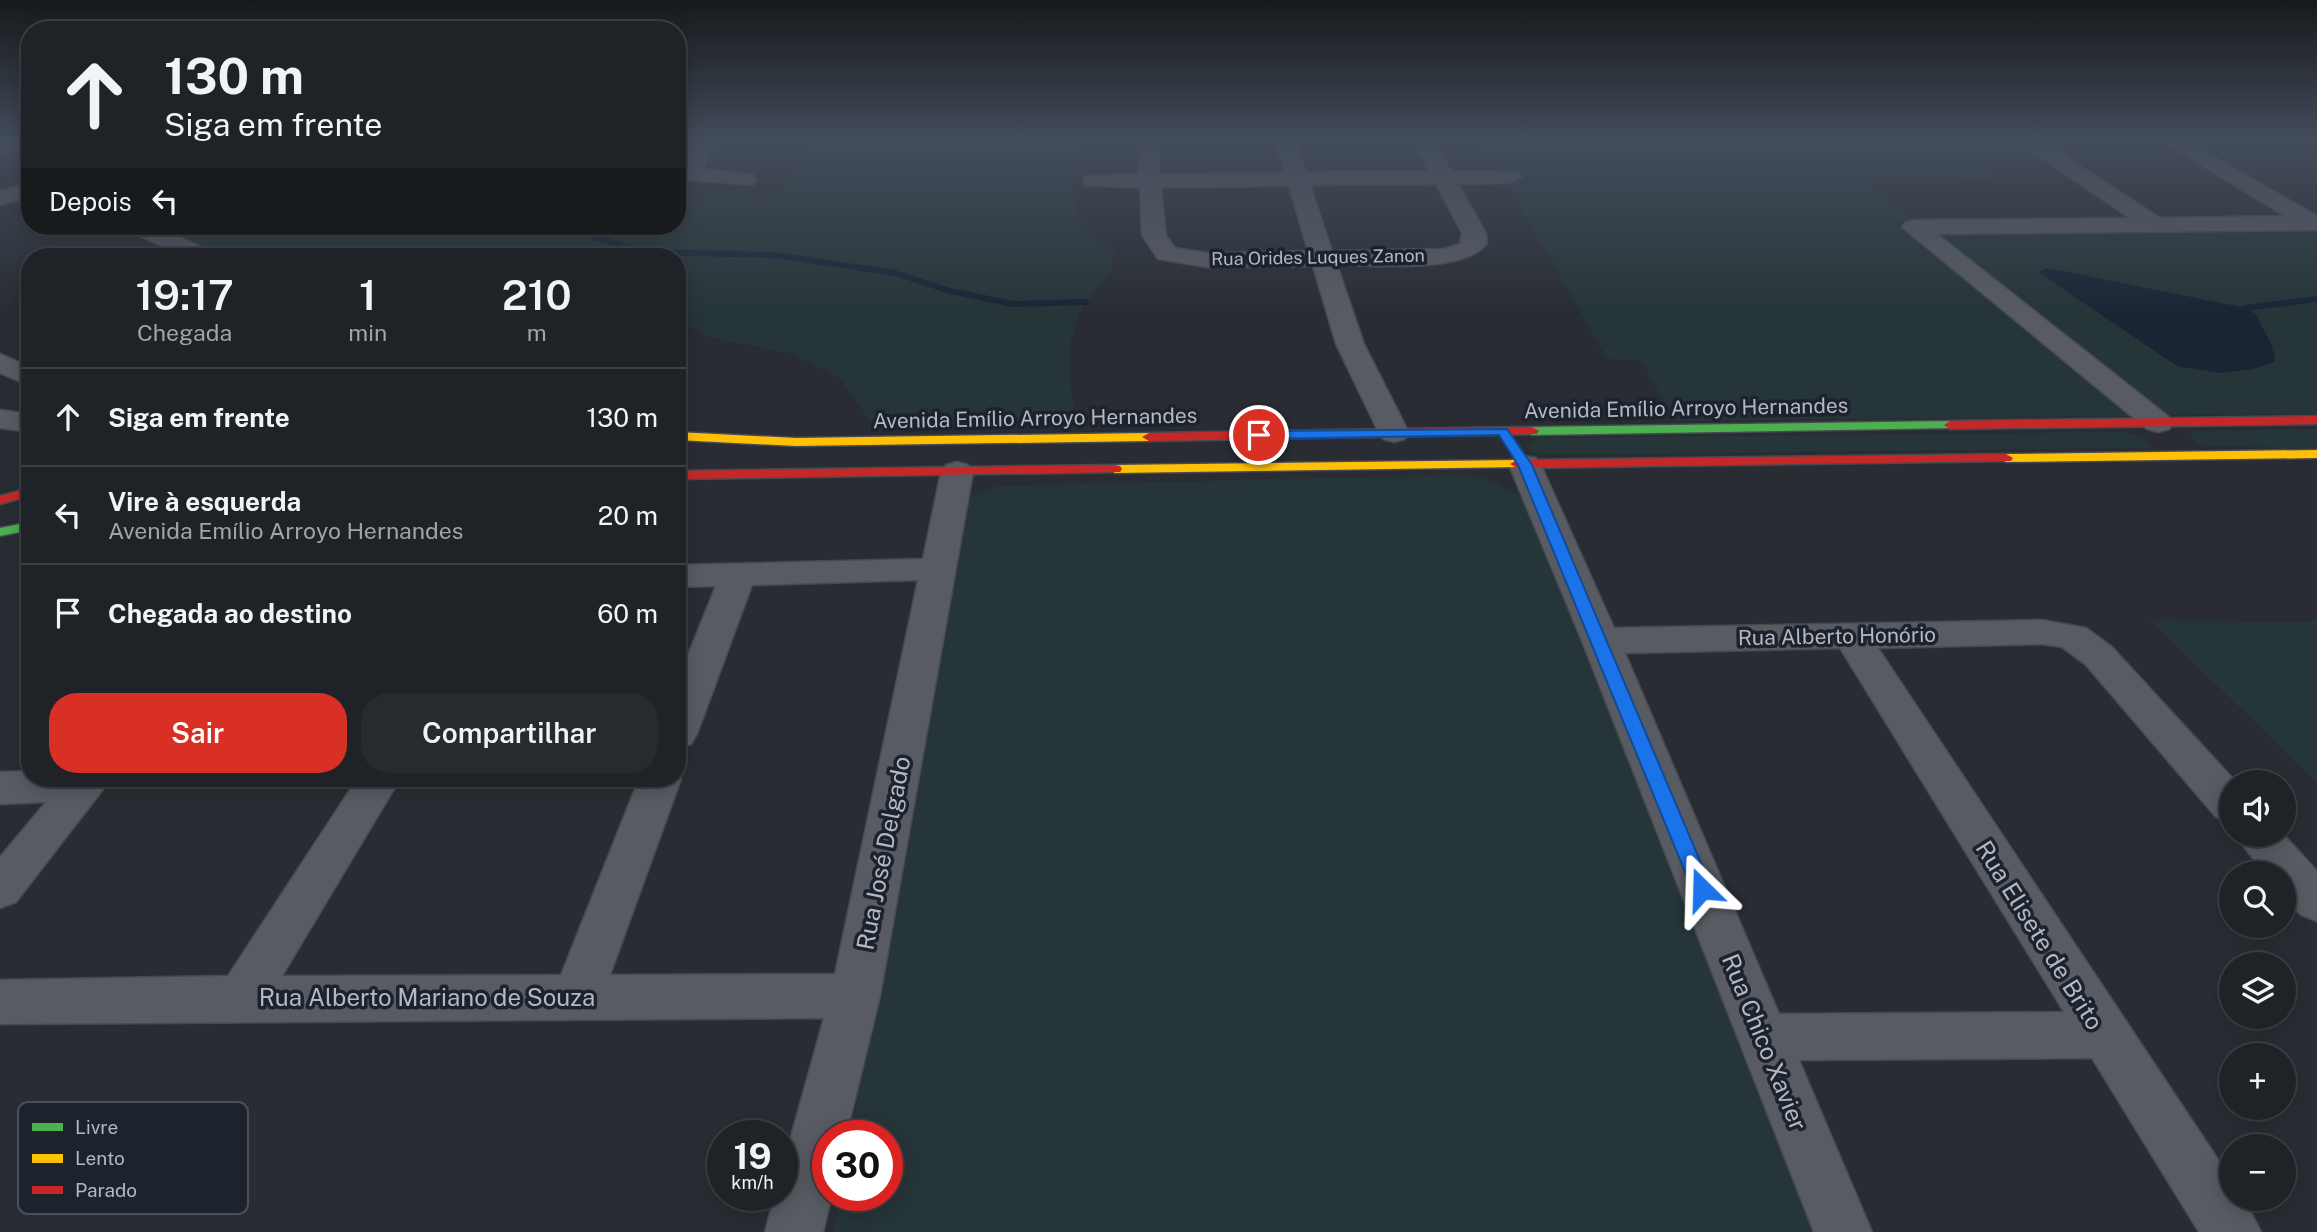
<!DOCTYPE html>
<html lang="pt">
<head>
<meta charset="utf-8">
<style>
	body { margin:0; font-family:"Public Sans",sans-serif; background:#272a2e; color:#f1f3f6; height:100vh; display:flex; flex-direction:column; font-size:26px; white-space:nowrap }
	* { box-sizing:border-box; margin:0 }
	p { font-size:23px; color:#a1a4a7 }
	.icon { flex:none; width:38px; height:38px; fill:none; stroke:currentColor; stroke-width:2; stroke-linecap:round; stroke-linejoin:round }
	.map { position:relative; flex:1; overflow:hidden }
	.side { position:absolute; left:21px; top:248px; width:665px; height:539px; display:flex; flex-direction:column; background:#1f2226; border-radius:28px; box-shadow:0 4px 18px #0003,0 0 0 2px #3c3f43 }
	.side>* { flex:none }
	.top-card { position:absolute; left:21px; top:21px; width:665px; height:214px; border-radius:28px; box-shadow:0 4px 18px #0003,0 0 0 2px #3c3f43; background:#1f2226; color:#f1f3f6; overflow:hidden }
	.fabs { position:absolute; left:2219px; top:770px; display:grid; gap:14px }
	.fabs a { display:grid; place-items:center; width:77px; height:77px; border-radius:50%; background:#1f2226; box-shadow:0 4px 18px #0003,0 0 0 2px #3c3f43; font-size:35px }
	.speed { position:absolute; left:707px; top:1120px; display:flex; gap:14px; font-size:35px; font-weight:700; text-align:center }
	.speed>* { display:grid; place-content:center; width:91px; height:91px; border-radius:50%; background:#1f2226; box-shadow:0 4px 18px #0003,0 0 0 2px #3c3f43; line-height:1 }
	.speed small { font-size:18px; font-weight:400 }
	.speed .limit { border:10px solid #d22; background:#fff; color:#111 }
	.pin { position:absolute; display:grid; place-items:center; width:60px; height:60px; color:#fff; margin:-30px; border:4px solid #fff; border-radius:50%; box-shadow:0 2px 7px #0007 }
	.me { position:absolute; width:77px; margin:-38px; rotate:338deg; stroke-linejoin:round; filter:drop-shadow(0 0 5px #0008) }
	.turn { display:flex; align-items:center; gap:24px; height:147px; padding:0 28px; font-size:32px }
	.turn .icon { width:91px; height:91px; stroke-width:2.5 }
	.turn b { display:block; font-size:49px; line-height:60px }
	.then { display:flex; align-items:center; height:66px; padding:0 28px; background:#0003; gap:14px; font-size:26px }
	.eta { display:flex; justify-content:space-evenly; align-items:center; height:119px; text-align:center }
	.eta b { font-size:42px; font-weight:600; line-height:49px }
	.primary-button { display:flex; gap:14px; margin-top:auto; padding:14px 28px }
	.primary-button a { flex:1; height:80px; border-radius:28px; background:#d93025; color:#fff; font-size:28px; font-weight:600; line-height:80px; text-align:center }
	.primary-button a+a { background:#272a2e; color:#f1f3f6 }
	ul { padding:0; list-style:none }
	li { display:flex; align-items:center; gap:21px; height:98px; padding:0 28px; border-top:2px solid #3c3f43 }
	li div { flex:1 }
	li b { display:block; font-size:26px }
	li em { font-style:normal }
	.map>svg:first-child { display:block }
	.green { fill:#263538; fill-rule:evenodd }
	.water { fill:#1a2435 }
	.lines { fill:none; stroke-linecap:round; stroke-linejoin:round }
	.stream { stroke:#1a2435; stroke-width:6 }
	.street-casing { stroke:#464950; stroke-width:3 }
	.fast-casing { stroke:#464950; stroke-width:3 }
	.slow-casing { stroke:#464950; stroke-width:3 }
	.jam-casing { stroke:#464950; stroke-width:3 }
	.street { fill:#585b62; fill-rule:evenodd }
	.fast { fill:#4caf50; fill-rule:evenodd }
	.slow { fill:#ffc107; fill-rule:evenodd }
	.jam { fill:#c62828; fill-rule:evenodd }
	.route { fill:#1a73e8; stroke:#114b97; stroke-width:2 }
	.labels { text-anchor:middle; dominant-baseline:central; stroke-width:7; stroke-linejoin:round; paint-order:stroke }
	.far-street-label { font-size:18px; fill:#b2b9c5; stroke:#1d232d }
	.street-label { font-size:21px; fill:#b2b9c5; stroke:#1d232d }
	.near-street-label { font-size:24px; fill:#b2b9c5; stroke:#1d232d }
	.key { fill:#1d232d; stroke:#4a505b; stroke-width:2 }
	.key-label { font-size:19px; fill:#b2b9c5 }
</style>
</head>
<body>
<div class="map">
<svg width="2317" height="1232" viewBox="0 0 2317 1232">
	<rect width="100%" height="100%" fill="#292d33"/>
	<!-- green -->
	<path class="green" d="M819 140H1078C1072 193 1064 219 1115 251 1110 285 1103 277 1086 302 1062 339 1070 378 1075 419L872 424 839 377 793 354 709 337 677 319V257H229L162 226H677V195L778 197Z
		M1479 140H1908L1914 145 2018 142 2048 162 1973 163 2001 182 1861 172 1913 220 1889 219 2130 416 1675 421 1641 360 1607 359 1522 209Z
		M2317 227V414L2173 415 2147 409 1935 235 1941 230ZM2048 268 2245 308 2256 314 2263 332 2275 348 2039 272Z
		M2317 429V448L2203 446 2189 436 2196 431Z
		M2125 432 2145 438 2152 448 1537 455 1527 448 1530 441 1541 438Z
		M1465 475 1490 480 1520 495 1826 1232H833L840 1195H887V1136H850L959 511 973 496 997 486Z
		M2317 617V783L2150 620 2310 622Z"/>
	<!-- water -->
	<path class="water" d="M2048 268 2245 308 2256 314C2263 332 2275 344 2275 362L2253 369 2221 373 2177 366 2038 272Z"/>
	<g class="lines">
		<!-- stream -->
		<path class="stream" d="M494 226 576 231 643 252 775 255 895 273 950 291 1013 304 1086 302
			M2236 315 2245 308 2317 299"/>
		<defs>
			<path id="street" d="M25 140 30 142V156L12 150 0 153V141Z
				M699 140H719L702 169 753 175 756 180 753 185 677 179V167H682Z
				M1137 140H1157L1160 174 1285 173 1275 140H1295L1306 172 1429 171 1413 140H1433L1451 171 1518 172 1521 177 1510 183 1458 184 1486 233 1487 243C1466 274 1373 265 1337 265L1364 344 1409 433 1405 439 1394 442 1383 439 1379 433 1336 344 1313 266 1207 267 1158 259 1142 235 1140 187 1086 186 1083 181 1086 176 1139 174ZM1436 184 1462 233 1460 244 1443 249 1332 251 1310 185ZM1289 186 1308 251 1207 253 1175 248 1166 235 1161 187Z
				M2015 140H2040L2160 218 2285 216 2160 140H2185L2317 216V230L1937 234 2169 417 2173 423 2169 429 2158 432 2147 429 1902 227 1906 222 1914 220 2130 218Z
				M30 183V197L0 205V191Z
				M125 226H155L213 252 216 257H185L129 231Z
				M0 354 30 367V386L0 373Z
				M0 410 30 414V432L0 428Z
				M1525 456 1536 458 1541 465 1614 628 2042 620 2086 628 2112 647 2236 782H2231V821L2216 817 2086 665 2062 647 2042 644 1878 648 2231 1179V1199H2244L2261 1232H2199L2092 1058 1799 1060 1872 1232H1814L1582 641 1509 465 1514 458ZM1840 648 2064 1012 1779 1014 1625 653Z
				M957 462 968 465 973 472 880 996 846 1136H828V1195H832L823 1232H765L775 1195H782V1169L824 1018 0 1024V980L228 976 357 779H400L282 976 561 975 639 779H677V772L681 779 610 975 835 974 918 580 752 585 697 734 691 744 677 749V682L716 586 677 587V565L923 559 941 472 946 465Z
				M30 771V779H111L16 902 0 908V857L46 802 0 804V772Z
				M2235 835H2284L2317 871V921L2301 915 2284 896V873H2264Z"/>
			<path id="fast" d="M1950 421 1956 425 1955 428 1532 435 1525 431 1532 427Z
				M30 522V530L0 536V528Z"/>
			<path id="slow" d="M677 432 796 438 1149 433 1156 437 1149 441 796 446 677 440Z
				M2317 450V458L2006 462 1999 458 2006 454Z
				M1517 460 1522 461 1524 464 1522 467 1115 473 1108 469 1115 465Z"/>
			<path id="jam" d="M2317 416V424L1950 429 1944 425 1950 421Z
				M1532 427 1539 431 1537 434 1149 441 1142 437 1149 433Z
				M2006 454 2013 458 2011 461 1517 468 1510 464 1517 460Z
				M1115 465 1120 466 1122 469 1120 472 677 479V471Z
				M30 488V496L0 504V496Z"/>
		</defs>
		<!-- street casing -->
		<use href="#street" class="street-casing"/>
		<!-- fast casing -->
		<use href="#fast" class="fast-casing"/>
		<!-- slow casing -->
		<use href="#slow" class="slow-casing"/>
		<!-- jam casing -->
		<use href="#jam" class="jam-casing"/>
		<!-- street -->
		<use href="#street" class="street"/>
		<!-- fast -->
		<use href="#fast" class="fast"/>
		<!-- slow -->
		<use href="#slow" class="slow"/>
		<!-- jam -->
		<use href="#jam" class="jam"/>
	</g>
	<!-- sky -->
	<linearGradient id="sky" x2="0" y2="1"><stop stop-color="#17191c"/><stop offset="0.45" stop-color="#434c5b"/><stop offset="1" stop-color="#434c5b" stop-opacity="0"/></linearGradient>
	<rect width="2317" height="313" fill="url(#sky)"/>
	<!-- route -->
	<path class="route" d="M1507 429 1532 465 1712 889 1709 894H1695L1692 889 1518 465 1499 435 1259 439 1253 435 1259 431Z"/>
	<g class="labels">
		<!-- far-street labels -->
		<g class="far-street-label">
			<text transform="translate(1318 257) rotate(-1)">Rua Orides Luques Zanon</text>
		</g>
		<!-- street labels -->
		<g class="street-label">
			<text transform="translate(1686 408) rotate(-1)">Avenida Emílio Arroyo Hernandes</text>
			<text transform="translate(1035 418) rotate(-1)">Avenida Emílio Arroyo Hernandes</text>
			<text transform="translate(1837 636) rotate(-1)">Rua Alberto Honório</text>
		</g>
		<!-- near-street labels -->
		<g class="near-street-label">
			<text transform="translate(883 853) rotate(-79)">Rua José Delgado</text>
			<text transform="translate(2040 935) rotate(58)">Rua Elisete de Brito</text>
			<text x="427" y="997">Rua Alberto Mariano de Souza</text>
			<text transform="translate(1765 1042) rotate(68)">Rua Chico Xavier</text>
		</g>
	</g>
	<!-- legend -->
	<rect x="18" y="1102" width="230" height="112" rx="10" class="key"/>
	<rect x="32" y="1123" width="31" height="8" fill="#4caf50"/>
	<rect x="32" y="1154" width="31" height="9" fill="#ffc107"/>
	<rect x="32" y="1186" width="31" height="8" fill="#c62828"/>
	<g class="key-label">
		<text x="75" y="1134">Livre</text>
		<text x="75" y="1165">Lento</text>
		<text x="75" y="1197">Parado</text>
	</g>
</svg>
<div class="fabs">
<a><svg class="icon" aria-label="sound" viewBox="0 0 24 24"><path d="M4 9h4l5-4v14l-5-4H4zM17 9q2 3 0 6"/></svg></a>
<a><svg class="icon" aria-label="search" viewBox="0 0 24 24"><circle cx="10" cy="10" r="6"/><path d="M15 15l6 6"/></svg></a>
<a><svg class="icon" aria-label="layers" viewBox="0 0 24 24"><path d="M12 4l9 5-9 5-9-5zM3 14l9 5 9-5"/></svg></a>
<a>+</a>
<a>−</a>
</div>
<div class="speed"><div>19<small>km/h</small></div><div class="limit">30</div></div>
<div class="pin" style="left:1259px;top:435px;background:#d93025"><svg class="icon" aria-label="arrive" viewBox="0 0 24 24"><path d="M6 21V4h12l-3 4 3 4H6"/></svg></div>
<svg class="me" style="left:1702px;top:889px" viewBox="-20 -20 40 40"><path d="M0-17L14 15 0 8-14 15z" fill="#1a73e8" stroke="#fff" stroke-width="4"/></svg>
<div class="top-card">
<div class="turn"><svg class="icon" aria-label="ahead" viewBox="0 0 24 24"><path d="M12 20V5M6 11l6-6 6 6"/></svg><div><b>130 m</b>Siga em frente</div></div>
<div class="then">Depois<svg class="icon" aria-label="left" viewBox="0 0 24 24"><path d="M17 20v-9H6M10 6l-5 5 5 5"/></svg></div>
</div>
<section class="side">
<div class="eta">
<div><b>19:17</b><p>Chegada</p></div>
<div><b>1</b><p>min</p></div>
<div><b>210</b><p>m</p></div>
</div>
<ul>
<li><svg class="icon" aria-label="ahead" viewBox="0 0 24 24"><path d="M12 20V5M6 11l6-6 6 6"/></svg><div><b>Siga em frente</b></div><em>130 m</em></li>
<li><svg class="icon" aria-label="left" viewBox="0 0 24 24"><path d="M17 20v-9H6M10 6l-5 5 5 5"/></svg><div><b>Vire à esquerda</b><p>Avenida Emílio Arroyo Hernandes</p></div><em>20 m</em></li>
<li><svg class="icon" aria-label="arrive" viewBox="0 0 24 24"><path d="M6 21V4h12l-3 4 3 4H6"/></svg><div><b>Chegada ao destino</b></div><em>60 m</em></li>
</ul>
<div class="primary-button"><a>Sair</a><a>Compartilhar</a></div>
</section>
</div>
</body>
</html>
